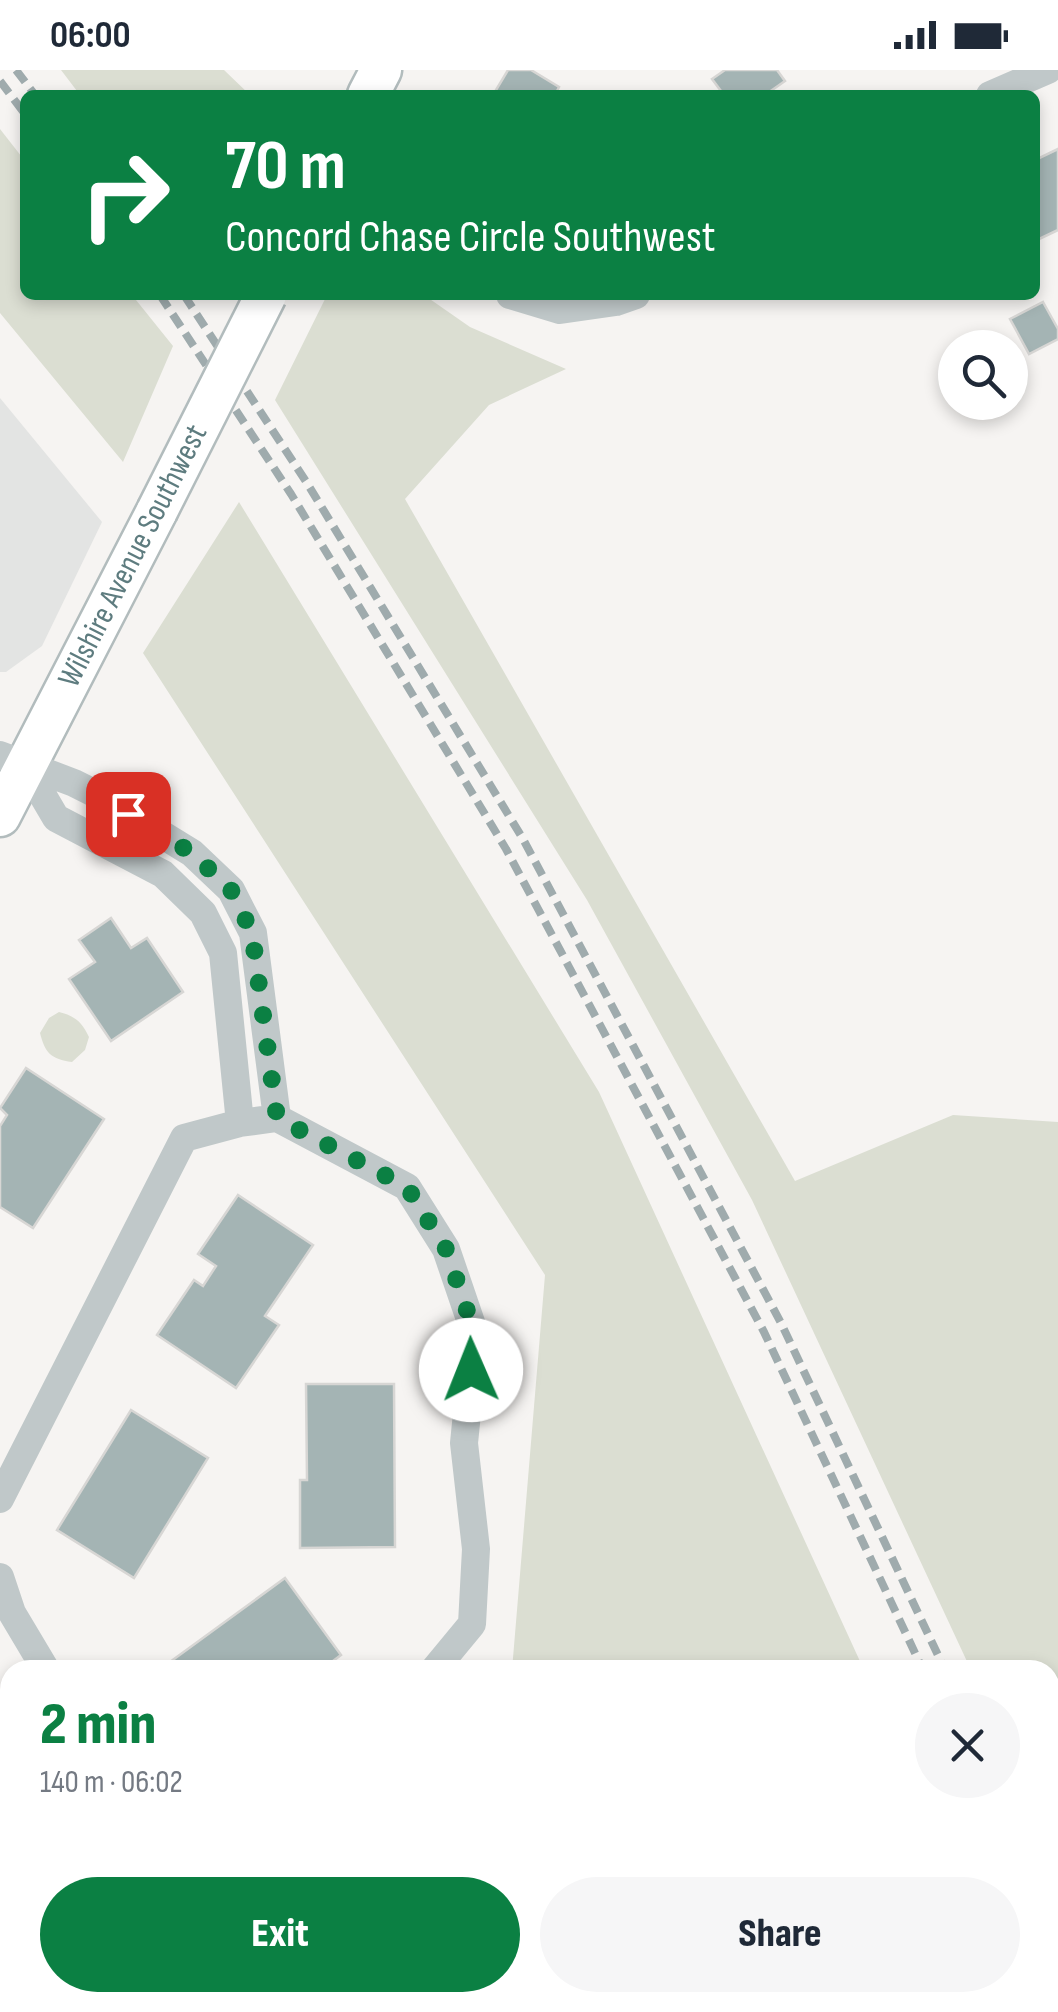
<!DOCTYPE html>
<html lang="en">
<head>
<meta charset="utf-8">
<style>
	body { margin:0; font-family:"Sofia Sans Condensed",sans-serif; background:#f6f6f7; color:#1f2937; height:100vh; display:flex; flex-direction:column; font-size:38px; white-space:nowrap }
	* { box-sizing:border-box; margin:0 }
	p { font-size:32px; color:#747a83 }
	.icon { flex:none; width:55px; height:55px; fill:none; stroke:currentColor; stroke-width:2; stroke-linecap:round; stroke-linejoin:round }
	.map { position:relative; flex:1; overflow:hidden }
	.drawer { position:absolute; left:0px; top:1590px; width:1060px; height:352px; display:flex; flex-direction:column; background:#fff; border-radius:30px 30px 0 0; box-shadow:0 5px 15px #0003 }
	.drawer>* { flex:none }
	.hud { position:absolute; left:20px; top:20px; width:1020px; height:210px; border-radius:15px; box-shadow:0 5px 15px #0003; background:#0b8043; color:#fff; overflow:hidden }
	.controls { position:absolute; left:938px; top:260px; display:grid; gap:20px }
	.controls a { display:grid; place-items:center; width:90px; height:90px; border-radius:50%; background:#fff; box-shadow:0 5px 15px #0003; font-size:50px }
	.pin { position:absolute; display:grid; place-items:center; width:85px; height:85px; color:#fff; margin:-42px; border-radius:20px; box-shadow:0 5px 15px #0006 }
	.me { position:absolute; width:110px; margin:-55px; rotate:359deg; stroke-linejoin:round; filter:drop-shadow(0 0 8px #0008) }
	.turn { display:flex; align-items:center; gap:35px; height:210px; padding:0 40px; font-size:45px }
	.turn .icon { width:130px; height:130px; stroke-width:2.5 }
	.turn b { display:block; font-size:70px; line-height:85px }
	.round { display:grid; place-items:center; flex:none; width:105px; height:105px; border-radius:52px; background:#f6f6f7 }
	.overview { display:flex; align-items:center; justify-content:space-between; height:170px; padding:0 40px }
	h1 { font-size:60px; font-weight:800; line-height:75px; color:#0b8043 }
	.action { display:flex; gap:20px; margin-top:auto; padding:20px 40px }
	.action a { flex:1; height:115px; border-radius:60px; background:#0b8043; color:#fff; font-size:40px; font-weight:800; line-height:115px; text-align:center }
	.action a+a { background:#f6f6f7; color:#1f2937 }
	.status { display:flex; justify-content:space-between; align-items:center; height:70px; padding:0 50px; background:#fff; direction:ltr }
	.status svg { height:28px; fill:currentColor }
	.map>svg:first-child { display:block }
	.built { fill:#e3e4e3 }
	.green { fill:#dbded2 }
	.building { fill:#a4b4b4; stroke:#d7d6d4; stroke-width:2.5 }
	.lines { fill:none; stroke-linecap:round; stroke-linejoin:round }
	.secondary-casing { stroke:#b2bcbd; stroke-width:45 }
	.street { stroke:#c0c8c9; stroke-width:28 }
	.secondary { stroke:#fff; stroke-width:40 }
	.rail { stroke:#9fabad; stroke-width:8; stroke-dasharray:15 8; stroke-linecap:butt }
	.secondary-bridge-casing { stroke:#b2bcbd; stroke-width:45; stroke-linecap:butt }
	.secondary-bridge { stroke:#fff; stroke-width:40 }
	.route { stroke:#0b8043; stroke-width:18; stroke-dasharray:0 32.4 }
	.labels { text-anchor:middle; dominant-baseline:central; stroke-width:10; stroke-linejoin:round; paint-order:stroke }
	.street-label { font-size:32px; fill:#5e7c7f; stroke:#fff }
</style>
</head>
<body>
<div class="status"><b>06:00</b><svg viewBox="0 0 49 12"><path d="M0 12V9h3v3zM5 12V6h3v6zM10 12V3h3v9zM15 12V0h3v12zM26 1h20v11H26zM47 4h2v5h-2z"/></svg></div>
<div class="map">
<svg width="1058" height="1942" viewBox="0 0 1058 1942">
	<rect width="100%" height="100%" fill="#f6f4f2"/>
	<!-- built -->
	<path class="built" d="M0 328 102 452 42 576 6 602H0Z"/>
	<!-- green -->
	<path class="green" d="M61 0H224L250 25H80Z
		M0 59 25 91V225H132L173 276 123 392 0 243Z
		M327 225H424L470 257 566 299 489 335 405 429 795 1111 953 1045 1058 1052V1786L1050 1769V1600H971L752 1130 587 830 275 330Z
		M239 432 599 1022 864 1600H512L545 1205 143 583Z
		M59 942C75 946 82 952 89 967L85 980 72 992C51 989 45 983 40 963L49 948Z
		M484 1932H1017L1021 1942H483Z"/>
	<!-- building -->
	<path class="building" d="M508 0H531L559 17 555 25H493Z
		M725 0H777L785 11 765 25H724L712 9Z
		M1058 79V160L1035 171V90Z
		M1043 232 1058 259V269L1029 284 1010 249Z
		M111 848 131 878 147 868 183 922 111 971 69 909 95 892 79 870Z
		M26 998 104 1049 33 1158 0 1137V1056L7 1045 0 1038Z
		M238 1125 313 1175 265 1246 279 1255 236 1318 157 1265 194 1210 203 1216 216 1196 198 1184Z
		M306 1314H394L395 1477 300 1478V1410H307Z
		M131 1340 208 1388 134 1508 57 1460Z
		M285 1508 341 1585 321 1600H159Z
		M0 1684 10 1702V1817L0 1822Z
		M53 1932H179L187 1942H61Z
		M373 1932H427L415 1942H381Z"/>
	<g class="lines">
		<defs>
			<path id="secondary" d="M368 25 381 0
				M0 746 157 441"/>
		</defs>
		<!-- secondary casing -->
		<use href="#secondary" class="secondary-casing"/>
		<!-- street -->
		<path class="street" d="M990 25 1048 0
			M510 225 560 240 616 232 636 225
			M0 685 74 713 96 724 192 783 231 820 253 863 277 1048
			M26 697 56 748 163 804 203 843 223 883 240 1053
			M0 1429 184 1068 240 1053 277 1048 407 1117 446 1179 475 1264 464 1373 476 1479 472 1554 434 1600
			M0 1507 12 1543 46 1600
			M281 1932 289 1942"/>
		<!-- secondary -->
		<use href="#secondary" class="secondary"/>
		<!-- rail -->
		<path class="rail" d="M16 0 35 25
			M0 11 25 44
			M160 225 291 424 506 779 764 1262 923 1600
			M184 225 307 413 523 769 781 1253 945 1600
			M1050 1832 1058 1850
			M1050 1879 1058 1897"/>
		<defs>
			<path id="secondary-bridge" d="M157 441 266 225"/>
		</defs>
		<!-- secondary-bridge casing -->
		<use href="#secondary-bridge" class="secondary-bridge-casing"/>
		<!-- secondary-bridge -->
		<use href="#secondary-bridge" class="secondary-bridge"/>
	</g>
	<g class="lines">
		<!-- route -->
		<path class="route" d="M128 744 192 783 231 820 252 863 277 1048 407 1117 446 1179 475 1264 471 1300"/>
	</g>
	<g class="labels">
		<!-- street labels -->
		<g class="street-label">
			<text transform="translate(133 486) rotate(-63)">Wilshire Avenue Southwest</text>
		</g>
	</g>
</svg>
<div class="controls">
<a><svg class="icon" aria-label="search" viewBox="0 0 24 24"><circle cx="10" cy="10" r="6"/><path d="M15 15l6 6"/></svg></a>
</div>
<div class="pin" style="left:128px;top:744px;background:#d93025"><svg class="icon" aria-label="arrive" viewBox="0 0 24 24"><path d="M6 21V4h12l-3 4 3 4H6"/></svg></div>
<svg class="me" style="left:471px;top:1300px" viewBox="-20 -20 40 40"><circle r="19" fill="#fff"/><path d="M0-13L10 11 0 6-10 11z" fill="#0b8043"/></svg>
<div class="hud">
<div class="turn"><svg class="icon" aria-label="right" viewBox="0 0 24 24"><path d="M7 20v-9h11M14 6l5 5-5 5"/></svg><div><b>70 m</b>Concord Chase Circle Southwest</div></div>
</div>
<section class="drawer">
<div class="overview"><div><h1>2 min</h1><p>140 m · 06:02</p></div><a class="round"><svg class="icon" aria-label="close" viewBox="0 0 24 24"><path d="M6 6l12 12M18 6L6 18"/></svg></a></div>
<div class="action"><a>Exit</a><a>Share</a></div>
</section>
</div>
</body>
</html>
